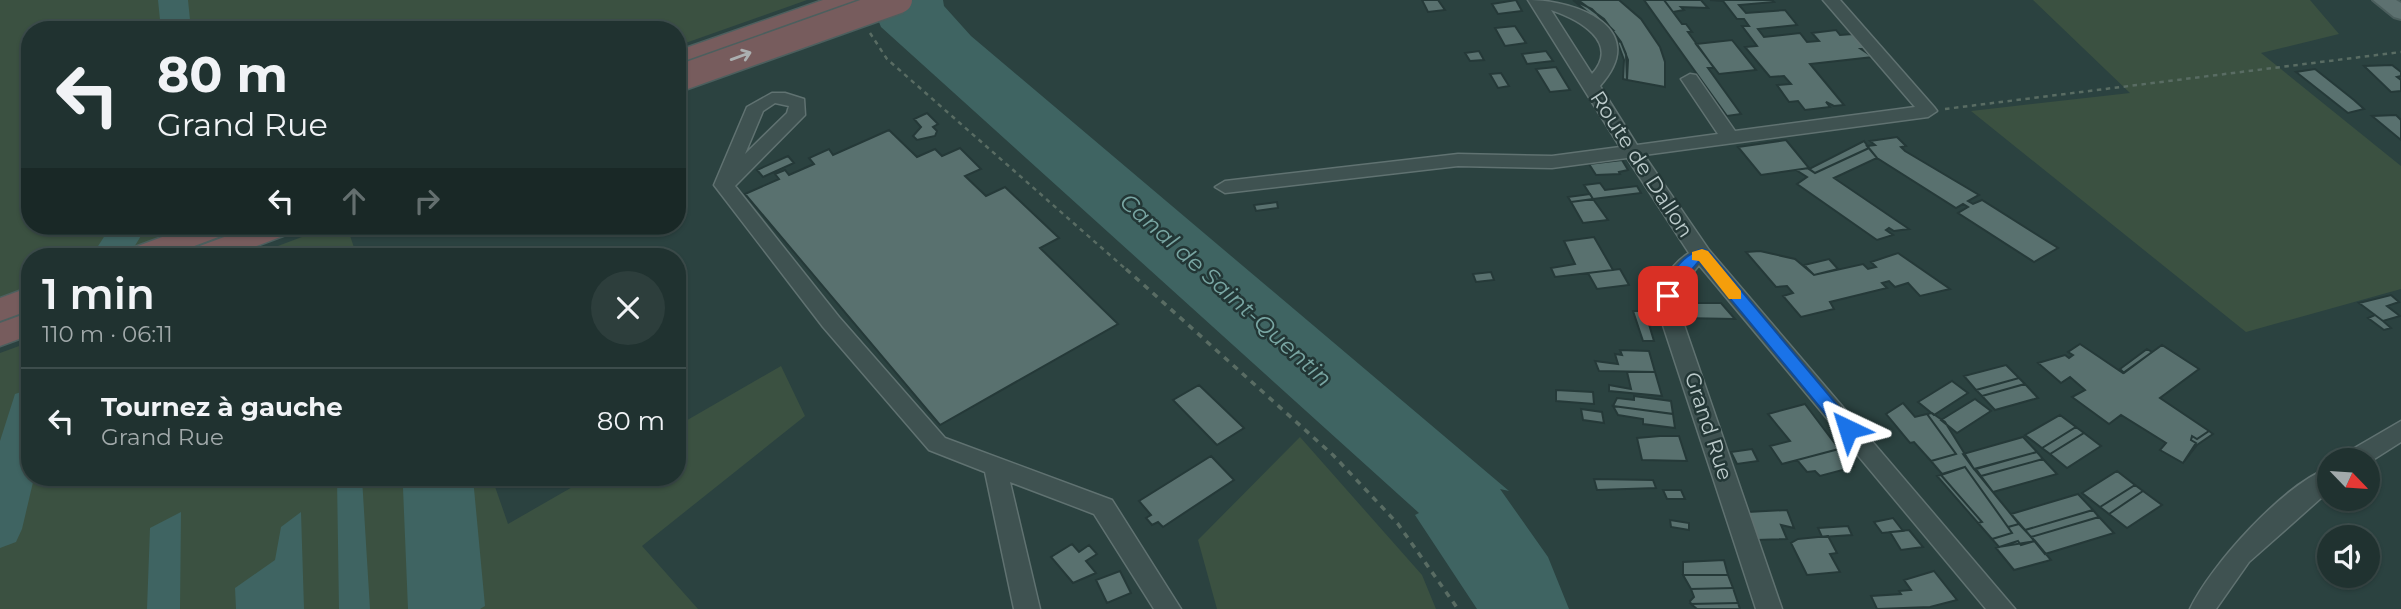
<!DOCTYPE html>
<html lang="fr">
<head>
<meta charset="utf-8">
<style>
	body { margin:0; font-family:Montserrat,sans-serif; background:#2d3e3c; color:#f1f3f6; height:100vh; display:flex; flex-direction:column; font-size:26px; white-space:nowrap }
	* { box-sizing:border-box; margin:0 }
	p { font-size:23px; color:#a2aaab }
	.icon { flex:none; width:38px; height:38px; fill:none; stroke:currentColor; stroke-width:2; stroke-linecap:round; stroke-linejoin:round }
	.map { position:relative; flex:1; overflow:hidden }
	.side { position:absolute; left:21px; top:248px; width:665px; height:238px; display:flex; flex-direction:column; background:#203230; border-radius:28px; box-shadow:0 2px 5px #0004,0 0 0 2px #3d4d4c }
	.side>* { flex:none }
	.banner { position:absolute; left:21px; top:21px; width:665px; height:214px; border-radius:28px; box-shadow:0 2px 5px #0004,0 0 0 2px #3d4d4c; background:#203230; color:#f1f3f6; overflow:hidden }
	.needle { width:46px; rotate:115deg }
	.controls { position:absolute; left:2317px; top:448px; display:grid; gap:14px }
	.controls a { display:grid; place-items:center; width:63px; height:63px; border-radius:50%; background:#203230; box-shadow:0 2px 5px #0004,0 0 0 2px #3d4d4c; font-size:35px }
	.pin { position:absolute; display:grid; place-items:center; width:60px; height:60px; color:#fff; margin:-30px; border-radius:14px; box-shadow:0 4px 10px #0006 }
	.me { position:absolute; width:77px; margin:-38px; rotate:319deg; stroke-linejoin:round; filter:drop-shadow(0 0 5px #0008) }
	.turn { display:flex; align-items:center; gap:24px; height:147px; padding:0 21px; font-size:32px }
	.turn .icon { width:91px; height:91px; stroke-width:2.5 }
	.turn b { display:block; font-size:49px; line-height:60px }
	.lanes { display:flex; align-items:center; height:66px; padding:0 21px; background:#0003; justify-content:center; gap:35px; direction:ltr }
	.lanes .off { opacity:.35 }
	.round { display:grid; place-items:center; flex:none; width:74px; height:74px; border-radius:37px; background:#2d3e3c }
	.summary { display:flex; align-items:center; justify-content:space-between; height:119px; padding:0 21px }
	h1 { font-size:42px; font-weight:600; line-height:52px }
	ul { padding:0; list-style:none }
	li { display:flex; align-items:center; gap:21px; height:105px; padding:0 21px; border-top:2px solid #3d4d4c }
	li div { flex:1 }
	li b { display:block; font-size:26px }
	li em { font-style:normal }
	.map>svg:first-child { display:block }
	.green { fill:#3b5141 }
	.water { fill:#3f6462 }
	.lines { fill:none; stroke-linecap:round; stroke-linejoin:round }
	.stream { stroke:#3f6462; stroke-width:7 }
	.river { fill:#3f6462; fill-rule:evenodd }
	.building { fill:#59716f; stroke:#253938; stroke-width:2 }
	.minor-casing { stroke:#607271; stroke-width:3 }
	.major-casing { stroke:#4b5e5d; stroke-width:4 }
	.highway-casing { stroke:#4c5f5e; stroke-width:3 }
	.path-far1 { stroke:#596c63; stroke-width:2.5; stroke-dasharray:4.5 4.5; stroke-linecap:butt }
	.path { stroke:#596c63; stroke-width:3.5; stroke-dasharray:6 6; stroke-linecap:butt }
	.minor { fill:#3f5251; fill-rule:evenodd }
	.major { fill:#5d7170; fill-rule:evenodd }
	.highway { fill:#775c5d; fill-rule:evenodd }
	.highway-bridge-casing { stroke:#4c5f5e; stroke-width:29; stroke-linecap:butt }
	.highway-bridge { stroke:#775c5d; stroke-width:26 }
	.oneway { stroke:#abafb0 }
	.route { fill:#1a73e8; stroke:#114b97; stroke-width:2 }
	.slow { fill:#f59e0b }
	.labels { text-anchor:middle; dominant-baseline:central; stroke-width:5; stroke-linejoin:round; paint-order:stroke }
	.street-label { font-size:21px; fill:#bccbcb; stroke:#233736 }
	.water-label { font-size:23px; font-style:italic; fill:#79a6a3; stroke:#233736 }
</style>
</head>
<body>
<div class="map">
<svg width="2401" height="609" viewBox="0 0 2401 609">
	<rect width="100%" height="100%" fill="#2b4240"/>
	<!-- green -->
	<path class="green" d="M0 0H807L677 46V30H30V226H189L109 257H30V288L0 300Z
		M2033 0H2310L2339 34 2261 53 2401 166V289L2246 332 1971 111 2130 93Z
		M331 226H347L357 257H249Z
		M30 342V478H492L508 524 588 478H677V426L781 366 805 416 642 546 698 609H0V353Z
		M1300 437 1422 575 1436 609H1217L1198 540Z"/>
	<!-- water -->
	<path class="water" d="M870 0H943L944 6 971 36 1509 491 1500 489 1548 557 1569 609H1477L1415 515 1419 513 881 27Z
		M337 478H362L370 609H339Z
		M430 478H473L485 606 480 609H408L403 488Z
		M181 512 180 609H147L150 528Z
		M301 512 304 609H236L235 588 275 560 281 527Z"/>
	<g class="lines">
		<!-- stream -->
		<path class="stream" d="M0 507 7 498"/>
		<!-- river -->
		<path class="river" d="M158 0H188L191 30H161Z
			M111 226H147L128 257H91Z
			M30 389V478H34L22 529 16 542 0 548V441L15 394Z"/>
	</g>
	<!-- building -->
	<path class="building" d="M1422 0H1438L1445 10 1428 12Z
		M1516 0 1522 11 1498 14 1492 4Z
		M1573 0 1592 9 1613 30H1609Z
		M1578 0H1619L1641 19 1660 47 1665 62V87L1627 80 1628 60 1621 42 1604 19Z
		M1644 0H1664L1682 24H1686L1692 32H1688L1714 68H1708L1741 114 1727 116Z
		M1664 0H1701L1708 8 1681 7 1684 10 1673 12Z
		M1710 0H1772L1774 2 1739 5 1746 13 1785 10 1797 25 1758 29 1764 37 1800 33 1807 42 1819 41 1812 33 1836 30 1840 35 1853 34 1866 49H1861L1873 57 1810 64 1844 105 1834 106 1826 102 1830 107 1805 110 1798 101 1789 102 1777 85 1791 84 1784 76 1770 77 1745 47 1757 46 1742 26H1749L1744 19H1737L1723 1Z
		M1515 26 1526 43 1505 46 1495 28Z
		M1732 40 1756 70 1719 74 1696 44Z
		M1617 41 1621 42 1626 54 1627 80 1623 79 1624 60Z
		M1479 51 1484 60 1470 61 1465 53Z
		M1546 51 1553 61 1527 64 1522 54Z
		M2392 65 2401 72V76L2397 77 2401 80V91L2391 92 2364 66Z
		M1556 67 1570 90 1550 92 1536 69Z
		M2315 69 2354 100 2364 109 2348 113 2296 72Z
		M1501 73 1509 86 1498 88 1490 74Z
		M927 113 938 124 933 127 937 131 935 136 917 140 913 136 921 127 914 119Z
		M2396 115 2401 120V140L2372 116Z
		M889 130 917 157 935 149 942 156 960 148 981 169 965 176 986 196 1005 187 1059 238 1040 248 1118 324 940 425 745 194 779 179 775 174 785 170 789 175 814 164 809 158 829 149 833 155Z
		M1897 137 1906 146 1901 147 1905 151 1979 195 1968 201 1973 204 1982 200 2058 248 2034 262 1958 213 1968 207 1963 204 1956 208 1877 158 1867 146 1875 145 1870 141Z
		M1786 140 1809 168 1761 175 1738 147Z
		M1864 141 1869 148 1815 173 1809 169Z
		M1869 148 1877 158 1834 178 1909 229 1894 231 1889 228 1886 230 1893 235 1877 240 1797 184 1807 177 1796 170 1808 168 1815 173Z
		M788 156 794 163 763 177 757 170Z
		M1622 160 1628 170 1619 172 1620 174 1596 175 1589 164Z
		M1600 183 1605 190 1637 186 1641 193 1593 199 1584 185Z
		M1590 194 1593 199 1571 202 1568 197Z
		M1593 199 1608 220 1583 223 1571 202Z
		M1277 202 1278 208 1256 211 1254 205Z
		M1594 237 1613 270 1555 277 1551 268 1575 264 1564 241Z
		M1760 251 1795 259 1814 275 1863 264 1868 269 1876 267 1871 262 1898 253 1950 289 1920 296 1908 283 1895 287 1889 281 1882 283 1887 288 1830 302 1834 309 1801 317 1783 296 1793 293 1787 286 1776 287 1746 252Z
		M1829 259 1838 269 1814 275 1804 265Z
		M1620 269 1629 285 1597 289 1588 273Z
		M1491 272 1494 280 1476 282 1473 274Z
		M2391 295 2399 302 2387 306 2400 316 2383 321 2359 303Z
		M1684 303H1721L1735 319 1680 318Z
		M1633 311H1645L1654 341H1643Z
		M2375 315 2383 321 2391 328 2384 330 2368 318Z
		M2080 344 2123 373 2162 345 2199 369 2160 398 2209 431 2197 439 2192 436 2191 440 2196 443 2183 463 2160 450 2166 443 2121 415 2109 424 2072 397 2085 390 2070 377 2061 383 2038 363 2065 355 2069 358 2073 355 2068 352Z
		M2147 349 2152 352 2124 373 2120 369Z
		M1620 350 1649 351 1655 372 1599 371 1595 361 1618 364 1615 354 1622 355Z
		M2006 365 2019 378 1976 390 1964 376Z
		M1627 372H1655L1662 396 1609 391V385L1631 389Z
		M2019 378 2025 384 1982 396 1976 390Z
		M1952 381 1968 393 1934 415 1918 402Z
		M2025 384 2038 398 1995 410 1982 396Z
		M1199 385 1244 428 1217 445 1173 400Z
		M1556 390 1593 392 1594 404 1556 401Z
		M1634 396 1671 401 1673 414 1613 406 1617 398 1634 400Z
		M1975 399 1991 411 1957 433 1941 420Z
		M1903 403 1915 417 1927 414 1956 454 1931 461 1914 442 1910 443 1886 414Z
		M1805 404 1839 449 1782 464 1770 446 1790 441 1768 414Z
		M1613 406 1673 414 1675 428 1643 424V419L1618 415Z
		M1581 409 1602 412 1604 423 1583 420Z
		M1932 413 1945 422 1974 469 2019 524 2008 527 1965 467 1942 474 1931 461 1956 454 1927 414Z
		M2060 415 2076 427 2042 448 2025 435Z
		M2076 427 2084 433 2050 454 2042 448Z
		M2209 431 2213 434 2197 445 2183 463 2196 443 2191 440 2192 436 2197 439Z
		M2084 433 2101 446 2067 468 2050 454Z
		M1660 436H1679L1687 461 1642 460 1637 438Z
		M2023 437 2037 452 1974 469 1963 454Z
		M1752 449 1758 461 1737 464 1731 452Z
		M1839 449 1854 467 1820 476 1815 471 1807 472 1797 460Z
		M2037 452 2043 459 1981 476 1976 469Z
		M1211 456 1234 480 1163 527 1158 522 1152 525 1146 518 1151 515 1139 501Z
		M2043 459 2057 474 1993 492 1981 476Z
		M1965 467 2008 527 2012 533 1992 539 1978 523 1982 522 1941 475Z
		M2117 471 2135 485 2100 507 2082 493Z
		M1941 475 1982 522 1978 523 1937 476Z
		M1594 479 1653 480 1656 488 1597 490Z
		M2135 485 2143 491 2109 514 2100 507Z
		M1663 490H1681L1685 499H1667Z
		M2143 491 2162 505 2127 528 2109 514Z
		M2078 494 2093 510 2025 530 2011 514Z
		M1787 510 1794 528 1781 525 1787 539 1756 540 1747 512Z
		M2093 510 2099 517 2031 537 2025 530Z
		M2099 517 2114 533 2045 554 2031 537Z
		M1893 518 1903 531 1882 533 1874 522Z
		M1670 520 1689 523V530L1671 527Z
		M2019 524 2035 541 1999 547 1992 539 2012 533 2008 527Z
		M1848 526 1852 535 1822 537 1818 528Z
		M1909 530 1923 547 1901 550 1890 532Z
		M1828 536 1837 553 1830 554 1840 572 1807 575 1791 543 1798 539Z
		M2018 541 2021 545 2035 541 2051 560 2014 570 1996 548Z
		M1072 544 1079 552 1089 545 1097 554 1086 561 1096 573 1073 583 1051 557Z
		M1724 560 1728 575H1683V562Z
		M1120 571 1131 593 1107 603 1096 580Z
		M1934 571 1957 600 1930 607 1877 609 1871 596 1901 594 1899 591 1911 590 1904 580Z
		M1683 575H1728L1733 588 1691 589Z
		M1733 588 1738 603 1691 604 1690 601 1694 597 1691 589Z
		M1738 603 1740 609H1697L1691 604Z"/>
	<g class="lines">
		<defs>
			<path id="minor" d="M1528 0C1578 0 1651 29 1600 86L1637 145 1718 134 1681 79 1690 74 1696 75 1735 131 1915 107 1823 0H1840L1934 107 1937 111 1928 117 1644 155 1709 250 2015 609H1986L1699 265 1682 286 1681 316 1782 609H1756L1660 316C1656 290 1667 267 1689 253L1627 158 1552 168 1458 166 1225 193 1215 187 1225 181 1458 154 1552 156 1620 147ZM1551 10C1578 19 1621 42 1592 74Z
				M772 93H785L804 99 805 115 735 186 839 317 945 438 1112 500 1181 609H1154L1094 514 1010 482 1040 609H1014L985 472 929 450 823 327 714 185 747 107ZM775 103 789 106 787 113 745 154 763 111Z
				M2401 421V442L2368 463V460H2342L2346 453Z
				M2329 468V491L2249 562 2216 609H2190C2210 566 2284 484 2329 468Z"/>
			<path id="major" d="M2373 0H2396L2401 3V19L2394 17Z"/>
			<path id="highway" d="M823 0H857L853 5 677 66V51Z
				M192 226H233L229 233 165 257H123L127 250Z
				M254 226H295L291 233 227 257H185L189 250Z
				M30 287V310L0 321V298Z
				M30 312V335L0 346V323Z"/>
		</defs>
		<!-- minor casing -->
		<use href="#minor" class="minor-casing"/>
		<!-- major casing -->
		<use href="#major" class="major-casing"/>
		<!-- highway casing -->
		<use href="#highway" class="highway-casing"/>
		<!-- path-far1 -->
		<path class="path-far1" d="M870 33 887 59 1128 271
			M1945 109 2401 52"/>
		<!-- path -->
		<path class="path" d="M1126 269 1333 455 1398 524 1458 609"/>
		<!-- minor -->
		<use href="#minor" class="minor"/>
		<!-- major -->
		<use href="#major" class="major"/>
		<!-- highway -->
		<use href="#highway" class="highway"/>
		<defs>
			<path id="highway-bridge" d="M677 79 899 0"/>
		</defs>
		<!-- highway-bridge casing -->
		<use href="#highway-bridge" class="highway-bridge-casing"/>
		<!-- highway-bridge -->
		<use href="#highway-bridge" class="highway-bridge"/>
	</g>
	<!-- one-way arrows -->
	<defs><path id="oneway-shaft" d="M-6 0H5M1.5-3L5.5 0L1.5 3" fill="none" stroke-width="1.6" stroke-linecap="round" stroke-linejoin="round" transform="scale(1.75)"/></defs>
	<use class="oneway" href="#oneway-shaft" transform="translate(741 56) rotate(-20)"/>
	<!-- route -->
	<path class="route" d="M1702 249 1708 251 1854 425 1857 429 1854 434H1842L1699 261 1684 279 1674 300H1663L1661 296C1670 276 1679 256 1702 249Z"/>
	<!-- slow -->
	<path class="slow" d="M1702 249 1708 251 1741 291V299H1729L1699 261 1692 260V252Z"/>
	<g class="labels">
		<!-- street labels -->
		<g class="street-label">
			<text transform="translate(1642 164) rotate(57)">Route de Dallon</text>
			<text transform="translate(1709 426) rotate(72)">Grand Rue</text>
		</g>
		<!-- water labels -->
		<g class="water-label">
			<text transform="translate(1226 290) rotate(42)">Canal de Saint-Quentin</text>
		</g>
	</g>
</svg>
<div class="controls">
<a><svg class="needle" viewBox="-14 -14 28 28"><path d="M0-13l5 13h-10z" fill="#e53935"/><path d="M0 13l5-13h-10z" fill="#a2aaab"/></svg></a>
<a><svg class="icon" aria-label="sound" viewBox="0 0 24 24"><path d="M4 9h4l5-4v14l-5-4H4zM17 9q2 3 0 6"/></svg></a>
</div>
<div class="pin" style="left:1668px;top:296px;background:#d93025"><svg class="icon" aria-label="arrive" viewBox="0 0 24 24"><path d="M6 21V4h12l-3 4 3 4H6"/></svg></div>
<svg class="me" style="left:1848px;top:429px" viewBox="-20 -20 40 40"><path d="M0-17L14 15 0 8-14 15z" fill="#1a73e8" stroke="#fff" stroke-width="4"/></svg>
<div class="banner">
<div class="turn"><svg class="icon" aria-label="left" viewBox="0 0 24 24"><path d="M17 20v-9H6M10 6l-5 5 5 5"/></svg><div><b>80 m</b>Grand Rue</div></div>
<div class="lanes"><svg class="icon" aria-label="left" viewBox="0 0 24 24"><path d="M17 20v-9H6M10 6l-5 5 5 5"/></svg><svg class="icon off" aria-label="ahead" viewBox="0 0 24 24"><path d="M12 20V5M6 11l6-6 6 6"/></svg><svg class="icon off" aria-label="right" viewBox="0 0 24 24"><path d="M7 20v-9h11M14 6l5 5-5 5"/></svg></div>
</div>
<section class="side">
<div class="summary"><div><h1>1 min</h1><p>110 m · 06:11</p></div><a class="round"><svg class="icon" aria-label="close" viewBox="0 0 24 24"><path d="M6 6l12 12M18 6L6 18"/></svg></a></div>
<ul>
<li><svg class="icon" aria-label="left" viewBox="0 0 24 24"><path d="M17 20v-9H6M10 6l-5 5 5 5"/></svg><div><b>Tournez à gauche</b><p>Grand Rue</p></div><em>80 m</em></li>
</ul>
</section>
</div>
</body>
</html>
